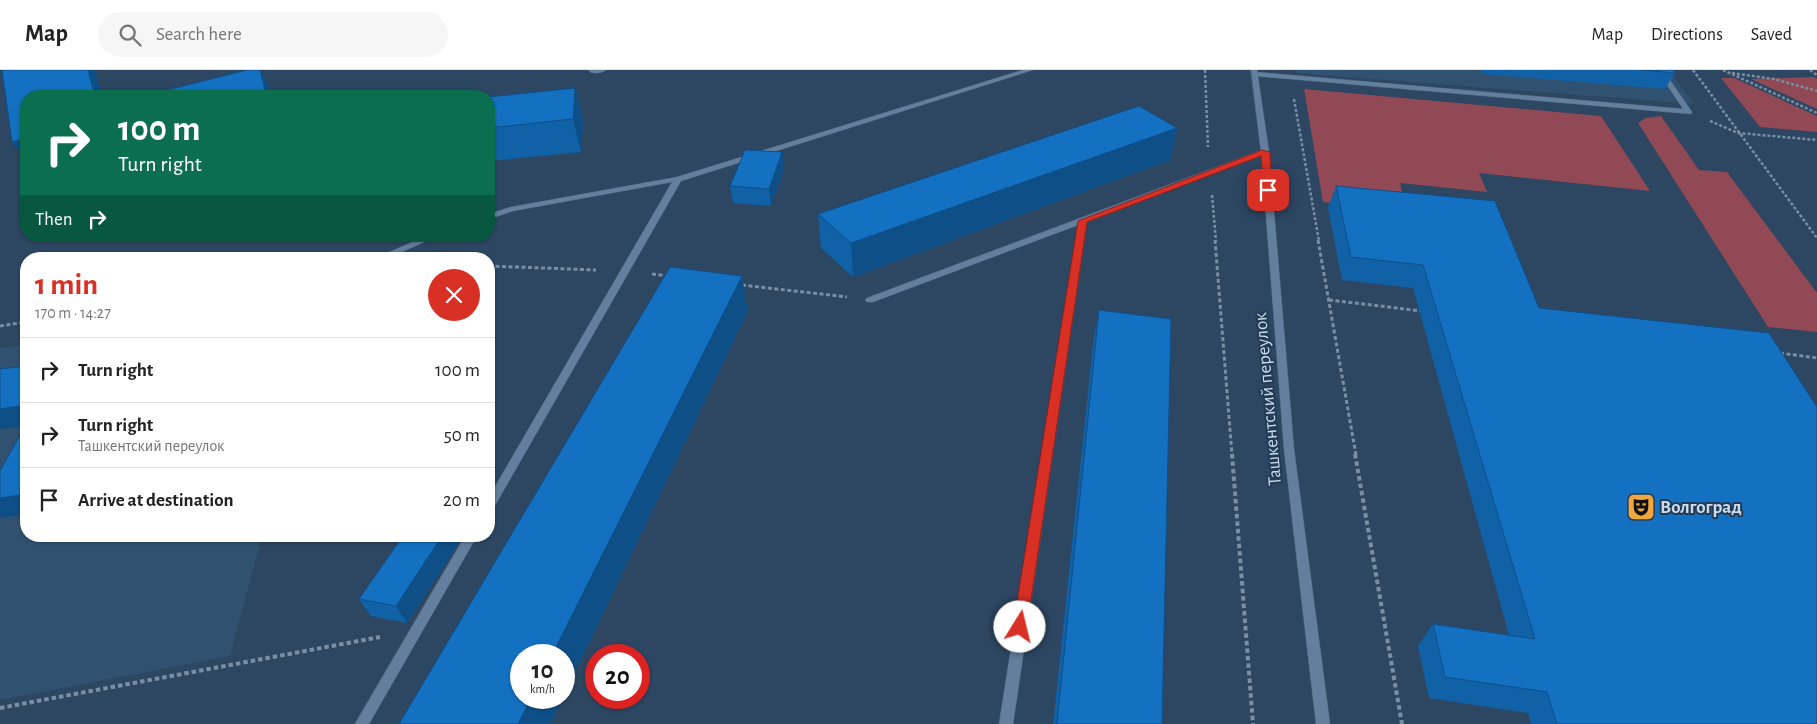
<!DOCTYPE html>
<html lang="en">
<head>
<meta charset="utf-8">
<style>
	body { margin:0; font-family:"Alegreya Sans",sans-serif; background:#f6f6f6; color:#222; height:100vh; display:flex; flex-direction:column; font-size:19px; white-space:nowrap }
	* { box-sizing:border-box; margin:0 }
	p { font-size:16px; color:#767676 }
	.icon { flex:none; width:28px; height:28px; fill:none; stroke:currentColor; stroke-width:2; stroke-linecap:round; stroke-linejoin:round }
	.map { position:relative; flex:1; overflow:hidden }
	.details { position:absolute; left:20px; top:182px; width:475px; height:290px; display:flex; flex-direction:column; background:#fff; border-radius:20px; box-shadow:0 1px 4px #0004 }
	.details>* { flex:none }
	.banner { position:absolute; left:20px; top:20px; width:475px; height:152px; border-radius:20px; box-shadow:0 1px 4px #0004; background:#0b6e4f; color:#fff; overflow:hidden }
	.speed { position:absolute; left:510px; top:574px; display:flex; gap:10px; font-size:25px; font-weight:700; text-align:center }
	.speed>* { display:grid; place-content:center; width:65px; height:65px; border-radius:50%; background:#fff; box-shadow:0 1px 4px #0004; line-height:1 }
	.speed small { font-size:12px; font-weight:400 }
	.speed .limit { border:8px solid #d22; background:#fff; color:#111 }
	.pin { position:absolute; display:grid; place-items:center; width:42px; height:42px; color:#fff; margin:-21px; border-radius:10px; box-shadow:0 2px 8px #0006 }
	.me { position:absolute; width:55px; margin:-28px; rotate:9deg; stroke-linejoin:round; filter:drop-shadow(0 0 4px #0008) }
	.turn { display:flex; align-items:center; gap:18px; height:105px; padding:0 15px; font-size:22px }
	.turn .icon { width:65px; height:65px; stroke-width:2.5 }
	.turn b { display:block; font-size:35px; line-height:42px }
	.then { display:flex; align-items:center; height:48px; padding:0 15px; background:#0003; gap:10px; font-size:19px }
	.round { display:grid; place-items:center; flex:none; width:52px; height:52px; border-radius:26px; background:#f6f6f6 }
	.head { display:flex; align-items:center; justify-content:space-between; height:85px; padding:0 15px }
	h1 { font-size:30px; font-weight:600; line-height:38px; color:#d93025 }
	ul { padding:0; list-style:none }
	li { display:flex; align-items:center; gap:15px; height:65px; padding:0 15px; border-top:1px solid #e0e0e0 }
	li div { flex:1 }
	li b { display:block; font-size:19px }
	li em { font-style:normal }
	header { display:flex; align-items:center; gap:30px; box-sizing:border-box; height:70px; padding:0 25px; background:#fff; border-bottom:1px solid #e0e0e0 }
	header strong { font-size:24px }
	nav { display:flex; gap:28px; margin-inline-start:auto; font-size:18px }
	.search { width:350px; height:45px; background:#f6f6f6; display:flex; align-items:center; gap:12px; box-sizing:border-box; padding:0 18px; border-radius:28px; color:#767676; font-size:19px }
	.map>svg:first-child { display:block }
	.built { fill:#315171 }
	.green { fill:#904955 }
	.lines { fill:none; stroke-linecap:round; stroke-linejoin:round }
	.service-casing { stroke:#4e647b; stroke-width:1 }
	.minor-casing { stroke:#4e647b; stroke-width:1 }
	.path-far2 { stroke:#7a8fa5; stroke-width:2.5; stroke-dasharray:3 2; stroke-linecap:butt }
	.path-far1 { stroke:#7a8fa5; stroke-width:3; stroke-dasharray:4 2.5; stroke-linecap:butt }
	.path { stroke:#7a8fa5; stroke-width:4; stroke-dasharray:4.5 3; stroke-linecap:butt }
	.service { fill:#637f9d; fill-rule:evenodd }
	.minor { fill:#637f9d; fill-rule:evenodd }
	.wall { fill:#1161a7 }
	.shaded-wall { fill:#0e4f88 }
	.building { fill:#1471c2; stroke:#0e4f88 }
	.route { fill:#d93025; stroke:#8d1f18 }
	.labels { text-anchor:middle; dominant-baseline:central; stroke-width:4; stroke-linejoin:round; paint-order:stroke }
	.street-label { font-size:19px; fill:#cbdbeb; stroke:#223c57 }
	.poi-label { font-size:19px; font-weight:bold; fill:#cbdbeb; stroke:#223c57; text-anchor:start }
</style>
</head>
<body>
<header>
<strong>Map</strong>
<div class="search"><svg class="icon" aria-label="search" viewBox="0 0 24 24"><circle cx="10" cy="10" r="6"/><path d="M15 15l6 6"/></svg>Search here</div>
<nav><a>Map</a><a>Directions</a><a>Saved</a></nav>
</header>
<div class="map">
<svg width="1817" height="654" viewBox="0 0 1817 654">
	<rect width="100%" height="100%" fill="#2d4662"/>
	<!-- built -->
	<path class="built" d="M1296 0H1669L1694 34 1296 3Z
		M26 274V466H262L230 586 0 630V278Z"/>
	<!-- green -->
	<path class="green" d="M1814 7 1817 9V39L1751 9Z
		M1721 8H1734L1817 46V62L1760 57Z
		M1304 19 1601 46 1650 121 1479 103 1487 122 1400 113 1407 141 1323 132Z
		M1661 46 1699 100 1727 102 1817 223V262L1768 257 1638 53 1646 48Z"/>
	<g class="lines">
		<defs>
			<path id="service" d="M589 0H606C603 3 594 4 590 2Z
				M1023 0H1033L681 111 493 439 489 440V427L672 112 513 141 489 149V144L511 137 677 107Z
				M1657 0H1663L1692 42 1691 44 1255 6 1252 4 1255 2 1683 39Z
				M1262 80H1265L1269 82 1087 152 1013 654H999L1078 155 873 232H867L865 230 867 228Z
				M426 166H438L386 189H374Z
				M465 466H477L369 654H355Z"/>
			<path id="minor" d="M1251 0H1257L1269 82 1294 379 1330 654H1316L1284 379 1261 82Z"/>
		</defs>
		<!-- service casing -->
		<use href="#service" class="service-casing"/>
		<!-- minor casing -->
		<use href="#minor" class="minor-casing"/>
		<!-- path-far2 -->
		<path class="path-far2" d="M1205 0 1208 77
			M1693 0 1817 168
			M1723 0 1817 43
			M1810 0 1817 5
			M1732 3 1774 9 1817 21
			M1294 29 1319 171
			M1710 51 1738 63 1817 70
			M1212 125 1216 171"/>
		<!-- path-far1 -->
		<path class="path-far1" d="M1215 170 1232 385
			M1318 170 1356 385
			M489 196 596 200
			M652 204 668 206
			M742 215 847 227
			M1329 230 1422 241
			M0 256 26 252
			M1780 283 1817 288"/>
		<!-- path -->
		<path class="path" d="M1232 384 1253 654
			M1355 384 1402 654
			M0 638 380 567"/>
		<!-- service -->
		<use href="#service" class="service"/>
		<!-- minor -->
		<use href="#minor" class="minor"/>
	</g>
	<!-- wall -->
	<path class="wall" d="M1482 0H1673L1675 3 1665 19 1482 4Z
		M575 18 583 50 581 82 489 91V27Z
		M1177 58 1170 90 853 207 821 178 818 144Z
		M784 99 771 136 733 133 730 116Z
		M1336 116 1539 238 1817 654H1531L1528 643 1429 628 1418 576 1433 554 1509 565 1413 218 1342 210 1328 138Z
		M1099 240 1162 654H1053L1093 274Z
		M403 466H457L460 471 407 553 371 546 359 529Z"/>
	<!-- shaded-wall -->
	<path class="shaded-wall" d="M88 0H95L102 26H95Z
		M260 0 270 19 272 26H259Z
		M575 18 583 50 581 82 573 49Z
		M1177 58 1170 90 853 207 851 173Z
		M26 68V91L12 72Z
		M782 82 784 99 771 136 769 119Z
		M742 206 748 241 564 625V585H552Z
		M26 335V356L0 359V339Z
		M26 424V444L2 448 0 446V428Z
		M442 466H457L460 471 407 553 396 536Z
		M531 628H563L550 654H518Z"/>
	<!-- building -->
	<path class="building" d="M2 0H88L95 26H26V68L12 72Z
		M247 0H260L266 24 259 26H144Z
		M1641 0H1673L1675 3Z
		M575 18 573 49 489 58V27Z
		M1139 36 1177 58 851 173 818 144Z
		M745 80 782 82 769 119 730 116Z
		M1336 116 1495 131 1539 238 1769 263 1817 337V654H1557L1547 622 1445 607 1433 554 1535 569 1423 195 1351 187Z
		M670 197 742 206 552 585H521V628H531L518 654H399Z
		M1099 240 1171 249 1162 654H1057Z
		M26 296V335L0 339V299Z
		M26 354V424L0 428V401Z
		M403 466H442L396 536 359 529Z"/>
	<!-- route -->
	<path class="route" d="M1262 80 1270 82 1272 122 1264 120 1261 86 1087 152 1027 557 1025 562 1020 563 1015 562 1013 557 1078 151Z"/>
	<!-- icons -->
	<defs>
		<symbol id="theatre-square" viewBox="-11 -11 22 22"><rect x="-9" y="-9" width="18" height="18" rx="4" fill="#f1a63f" stroke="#223c57"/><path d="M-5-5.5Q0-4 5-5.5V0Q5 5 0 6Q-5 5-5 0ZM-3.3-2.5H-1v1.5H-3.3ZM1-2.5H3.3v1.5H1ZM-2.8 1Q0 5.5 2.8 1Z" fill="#111"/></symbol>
	</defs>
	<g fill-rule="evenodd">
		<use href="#theatre-square" x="1625" y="421" width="32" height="32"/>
	</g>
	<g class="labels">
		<!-- street labels -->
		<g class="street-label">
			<text transform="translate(1268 329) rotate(-95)">Ташкентский переулок</text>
		</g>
		<!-- poi labels -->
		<g class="poi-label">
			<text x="1660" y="437">Волгоград</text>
		</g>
	</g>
</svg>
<div class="speed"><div>10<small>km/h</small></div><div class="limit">20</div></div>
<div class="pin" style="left:1268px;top:120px;background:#d93025"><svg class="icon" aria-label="arrive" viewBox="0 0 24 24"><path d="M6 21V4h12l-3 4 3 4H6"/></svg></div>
<svg class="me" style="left:1020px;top:557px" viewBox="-20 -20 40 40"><circle r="19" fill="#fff"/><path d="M0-13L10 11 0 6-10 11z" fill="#d93025"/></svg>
<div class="banner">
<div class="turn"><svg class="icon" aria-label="right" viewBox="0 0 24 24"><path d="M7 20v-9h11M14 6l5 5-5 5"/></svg><div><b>100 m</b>Turn right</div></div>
<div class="then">Then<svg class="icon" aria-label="right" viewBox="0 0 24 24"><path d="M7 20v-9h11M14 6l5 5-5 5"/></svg></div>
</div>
<section class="details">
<div class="head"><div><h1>1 min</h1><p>170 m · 14:27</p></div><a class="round" style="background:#d93025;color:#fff"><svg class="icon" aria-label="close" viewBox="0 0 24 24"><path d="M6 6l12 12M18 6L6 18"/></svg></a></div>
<ul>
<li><svg class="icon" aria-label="right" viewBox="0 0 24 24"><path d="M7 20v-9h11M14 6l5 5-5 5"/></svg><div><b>Turn right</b></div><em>100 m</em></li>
<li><svg class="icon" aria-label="right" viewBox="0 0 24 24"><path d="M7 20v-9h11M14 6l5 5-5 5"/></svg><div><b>Turn right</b><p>Ташкентский переулок</p></div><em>50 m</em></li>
<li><svg class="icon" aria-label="arrive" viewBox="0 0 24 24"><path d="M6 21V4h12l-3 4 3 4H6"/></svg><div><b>Arrive at destination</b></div><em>20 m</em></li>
</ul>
</section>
</div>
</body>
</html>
